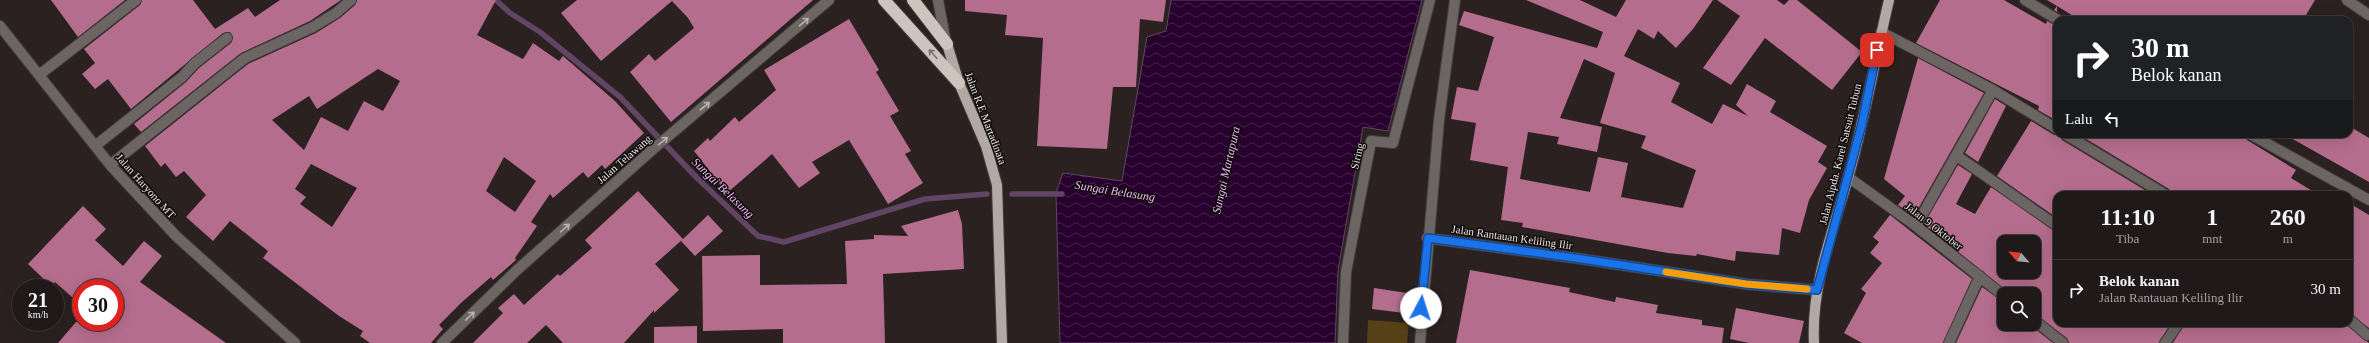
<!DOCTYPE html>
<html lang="id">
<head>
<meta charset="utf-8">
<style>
	body { margin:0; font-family:"Times New Roman",serif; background:#282222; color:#f1f3f6; height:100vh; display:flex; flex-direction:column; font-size:15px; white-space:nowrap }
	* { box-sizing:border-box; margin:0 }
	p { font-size:13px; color:#a2a0a2 }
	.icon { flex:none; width:22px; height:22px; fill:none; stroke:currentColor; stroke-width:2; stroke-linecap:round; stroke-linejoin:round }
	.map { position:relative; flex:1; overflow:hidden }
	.details { position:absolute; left:2053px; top:191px; width:300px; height:136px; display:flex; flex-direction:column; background:#201919; border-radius:12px; box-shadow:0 4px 16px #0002,0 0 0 1px #3d3838 }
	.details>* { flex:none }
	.guide { position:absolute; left:2053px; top:16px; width:300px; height:122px; border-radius:12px; box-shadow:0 4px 16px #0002,0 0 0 1px #3d3838; background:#202124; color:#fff; overflow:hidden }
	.needle { width:26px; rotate:297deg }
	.buttons { position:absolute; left:1997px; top:235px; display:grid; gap:8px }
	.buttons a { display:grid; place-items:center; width:44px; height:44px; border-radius:8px; background:#201919; box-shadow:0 4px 16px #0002,0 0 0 1px #3d3838; font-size:20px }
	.speed { position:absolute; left:12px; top:279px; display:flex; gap:8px; font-size:20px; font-weight:700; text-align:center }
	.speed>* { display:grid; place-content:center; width:52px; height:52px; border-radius:50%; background:#201919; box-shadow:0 4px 16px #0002,0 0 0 1px #3d3838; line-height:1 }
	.speed small { font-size:10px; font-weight:400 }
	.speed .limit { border:6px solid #d22; background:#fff; color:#111 }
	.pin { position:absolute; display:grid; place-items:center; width:34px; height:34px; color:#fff; margin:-17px; border-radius:8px; box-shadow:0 2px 6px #0006 }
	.me { position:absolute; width:44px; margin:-22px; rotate:5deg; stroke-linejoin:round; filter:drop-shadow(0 0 3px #0008) }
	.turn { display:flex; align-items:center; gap:14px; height:84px; padding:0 12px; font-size:18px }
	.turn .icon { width:52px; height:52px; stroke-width:2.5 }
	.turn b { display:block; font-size:28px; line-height:34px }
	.then { display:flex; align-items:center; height:38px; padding:0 12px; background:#0003; gap:8px; font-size:15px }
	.eta { display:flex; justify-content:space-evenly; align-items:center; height:68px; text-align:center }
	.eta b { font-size:24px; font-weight:800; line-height:28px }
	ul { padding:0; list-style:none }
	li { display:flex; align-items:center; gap:12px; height:60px; padding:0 12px; border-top:1px solid #3d3838 }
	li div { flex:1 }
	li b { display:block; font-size:15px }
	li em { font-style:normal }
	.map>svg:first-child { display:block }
	.green { fill:#564015 }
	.water { fill:url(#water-waves); stroke:#624565 }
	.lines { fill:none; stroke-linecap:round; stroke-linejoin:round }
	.stream { stroke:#624565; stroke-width:5.5 }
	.building { fill:#b56d8d; fill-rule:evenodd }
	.minor-casing { stroke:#463c3c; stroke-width:12 }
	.major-casing { stroke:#463c3c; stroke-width:12 }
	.highway-casing { stroke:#463c3c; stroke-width:14 }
	.minor { stroke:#6b6664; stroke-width:10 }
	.major { stroke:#b2a9a4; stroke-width:10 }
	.highway { stroke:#cec4bd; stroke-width:12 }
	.oneway { stroke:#b8b2b1 }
	.oneway2 { stroke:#78716d }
	.route-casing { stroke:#114b97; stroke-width:10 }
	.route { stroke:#1a73e8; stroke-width:7 }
	.slow { stroke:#f59e0b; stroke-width:7 }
	.labels { text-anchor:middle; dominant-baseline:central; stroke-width:3; stroke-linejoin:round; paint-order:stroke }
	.street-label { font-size:11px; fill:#ebe5e4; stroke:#100c0c }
	.water-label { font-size:12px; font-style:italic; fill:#efb7f6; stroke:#100c0c }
</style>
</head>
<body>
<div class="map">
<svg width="2369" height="343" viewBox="0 0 2369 343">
	<defs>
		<pattern id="water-waves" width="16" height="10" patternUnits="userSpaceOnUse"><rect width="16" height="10" fill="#27002e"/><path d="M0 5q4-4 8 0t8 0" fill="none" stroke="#46254c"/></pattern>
	</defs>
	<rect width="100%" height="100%" fill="#2b2121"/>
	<!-- green -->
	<path class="green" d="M1368 320 1409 323 1407 343H1367Z"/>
	<!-- water -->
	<path class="water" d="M1171 0H1422L1388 131 1363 127 1338 270 1335 343H1060L1056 193 1063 173 1122 181 1147 37 1166 31Z"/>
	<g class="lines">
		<!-- stream -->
		<path class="stream" d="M496 0 510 13 540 32 620 97 697 178 758 236 784 242 925 199 987 194
			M1012 194H1062"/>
	</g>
	<!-- building -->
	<path class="building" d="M51 0H125L78 37Z
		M142 0H193L215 29 248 8 255 17 280 0H341L310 21 241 53 141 132 134 124 186 82 199 68 231 43 233 37 230 32 223 33 131 109 108 79 95 89 82 74 95 63 84 49 140 5Z
		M357 0H496L477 35 523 59 533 43 559 61 563 56 615 101 644 133 605 169 602 165 588 178 583 172 553 198 550 194 531 222 537 226 515 258 516 260 493 280 491 277 462 302 439 325 443 329 431 343H370L360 336 363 331 339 316 263 258 268 251 230 221 213 241 186 217 206 195 184 171 176 177 165 163 161 167 145 146 248 64 316 33 340 18 355 5ZM378 69 400 81 383 111 364 101 348 131 321 117 304 150 272 120 309 96 317 109ZM504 157 536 181 515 212 486 191ZM311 164 357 188 332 227 300 204 306 197 295 189Z
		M577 0H813L671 122 630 72 649 54 655 61 694 28 688 18 672 1 601 61 561 13Z
		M965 0H1166L1163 22 1140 19 1136 87H1113L1107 149 1037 146 1043 38 1005 35 1007 15 965 11Z
		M1526 0H1580L1616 17 1626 0H1713L1693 29 1676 48 1658 31 1654 39 1638 29 1624 56 1680 83 1671 102 1712 124 1723 104 1748 116 1736 105 1747 84 1776 101 1770 112 1827 146 1818 162 1827 168 1809 200 1800 233 1782 228 1779 255 1736 251 1735 261 1697 254 1696 256 1668 253 1522 227 1523 223 1501 220 1508 167 1470 160 1476 123 1451 119 1457 87 1478 91 1494 37 1459 25 1464 11 1597 48 1603 32ZM1584 59 1615 73 1600 123 1646 136 1641 148 1696 170 1683 208 1621 197 1628 163 1598 157 1590 192 1520 179 1528 132 1559 137 1557 144 1597 152 1602 127 1560 118Z
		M1717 0H1777L1784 5 1789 0H1797L1862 52 1832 90 1765 38 1731 85 1703 68 1740 16Z
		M1940 0H2004L2046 24 2047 21 2057 26V121L2038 110 2039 106 1916 43Z
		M2047 0H2315L2303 20H2080L2057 6V12L2054 10 2057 6Z
		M849 19 879 70 876 72 899 111 890 116 911 151 905 154 923 183 888 204 849 140 812 162 820 173 799 188 772 154 727 193 694 151 708 138 710 141 735 117 739 122 776 90 764 70Z
		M1918 58 1984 93 1914 216 1898 205 1905 196 1884 179Z
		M1995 99 2006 106 1978 162 1965 153Z
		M2031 121 2054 135H2059L2062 140 2153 195H2057V218L1997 176Z
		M2349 126 2369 138V182L2284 134H2349Z
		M2078 134H2244L2247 140 2296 170 2291 178 2319 195H2172L2169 189Z
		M1958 165 1972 174 1956 204 1975 214 1991 187 2057 232V323H2171L2159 343H2069L2067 338 2034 314V294H2010L1924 224ZM2004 242H2034V272H2004Z
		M638 191 683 239 655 264 679 290 654 313V310L624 343H563L546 325 527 343H473L503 313 498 308 514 294 524 305 558 274 560 276 592 248 585 240Z
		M2349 203 2369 215V328L2349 313Z
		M83 206 106 229 95 240 123 266 144 241 162 256 140 282 226 343H58L76 322H115V288H81V305L55 282 51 286 28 264Z
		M958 210 962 224 964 269 883 274 885 343H783V329L703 331 702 256 760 255V285L847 284 845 241 874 239V235L908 236 901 226Z
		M708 215 723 231 695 256 681 241Z
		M1890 215 1972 279 1943 343H1862L1844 333 1866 293 1861 289 1882 263 1870 253 1879 242 1873 237Z
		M1470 270 1570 288 1569 292 1615 302 1616 297 1658 305 1656 313 1702 320V325L1724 328 1722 343H1456Z
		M1982 287 2004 302V324H2029L2053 343H1956Z
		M1374 288 1407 293 1404 313 1372 309Z
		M1736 308 1804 321 1799 343H1749L1730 339Z
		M2185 323H2344L2369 343H2173Z
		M697 326V343H654V327Z"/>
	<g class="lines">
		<defs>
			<path id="minor" d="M938 0 946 43
				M2025 0 2058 20
				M2347 0 2369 15
				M0 26 111 166 176 236 295 343
				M1881 32 1993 90 2057 129
				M39 75 136 0
				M2065 134 2166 195
				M2250 134 2369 200
				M95 146 182 77 195 63 227 38
				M1957 156 2057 226
				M110 165 245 58 313 27 336 13 351 0
				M1848 177 1916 226 2004 296
				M1916 226 1993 90
				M1427 238 1582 259 1746 284 1817 290
				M2349 319 2367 335
				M2034 320 2063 343
				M442 343 517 270 651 151 829 0
				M1343 343 1346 272 1371 141 1393 143 1430 0
				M1420 343 1439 120 1455 0
				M1949 343 1980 276
				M2165 343 2179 323"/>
			<path id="major" d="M947 44 959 83 986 146 997 185 1002 343
				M1814 343C1811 285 1833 232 1848 178 1865 119 1875 59 1889 0"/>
			<path id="highway" d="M884 0 959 83
				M913 0 947 44"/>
		</defs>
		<!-- minor casing -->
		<use href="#minor" class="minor-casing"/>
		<!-- major casing -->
		<use href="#major" class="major-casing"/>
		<!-- highway casing -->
		<use href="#highway" class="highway-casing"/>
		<!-- minor -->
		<use href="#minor" class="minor"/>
		<!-- major -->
		<use href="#major" class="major"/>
		<!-- highway -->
		<use href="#highway" class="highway"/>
	</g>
	<!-- one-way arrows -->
	<defs><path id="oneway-shaft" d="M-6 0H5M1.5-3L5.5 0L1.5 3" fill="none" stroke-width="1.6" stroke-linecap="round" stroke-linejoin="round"/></defs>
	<g class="oneway">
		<use href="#oneway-shaft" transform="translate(804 22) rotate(-40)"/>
		<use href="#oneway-shaft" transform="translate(705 106) rotate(-40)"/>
		<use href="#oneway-shaft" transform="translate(663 141) rotate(-39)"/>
		<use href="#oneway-shaft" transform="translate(565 228) rotate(-42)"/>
		<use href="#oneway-shaft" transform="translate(470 316) rotate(-44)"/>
	</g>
	<use class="oneway2" href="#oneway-shaft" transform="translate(933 54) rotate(-132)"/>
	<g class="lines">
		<defs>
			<path id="route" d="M1421 308 1428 238 1582 259 1746 284 1817 290 1862 124 1877 50"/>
		</defs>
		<!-- route casing -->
		<use href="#route" class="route-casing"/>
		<!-- route -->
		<use href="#route" class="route"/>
		<!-- slow -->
		<path class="slow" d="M1666 272 1746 284 1807 289"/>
	</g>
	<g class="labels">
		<!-- street labels -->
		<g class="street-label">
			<text transform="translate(986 118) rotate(69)">Jalan R.E Martadinata</text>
			<text transform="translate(1840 154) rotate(-76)">Jalan Aipda. Karel Satsuit Tubun</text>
			<text transform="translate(1357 156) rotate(-76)">Siring</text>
			<text transform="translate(624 159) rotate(-41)">Jalan Telawang</text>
			<text transform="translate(146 186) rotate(48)">Jalan Haryono MT</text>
			<text transform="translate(1934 226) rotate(38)">Jalan 9 Oktober</text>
			<text transform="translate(1512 237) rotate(8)">Jalan Rantauan Keliling Ilir</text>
		</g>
		<!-- water labels -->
		<g class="water-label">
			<text transform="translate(1226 170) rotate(-77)">Sungai Martapura</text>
			<text transform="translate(723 188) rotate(44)">Sungai Belasung</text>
			<text transform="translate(1115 191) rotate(9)">Sungai Belasung</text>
		</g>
	</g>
</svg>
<div class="buttons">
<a><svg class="needle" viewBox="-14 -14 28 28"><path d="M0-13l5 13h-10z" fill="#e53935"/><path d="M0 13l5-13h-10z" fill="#a2a0a2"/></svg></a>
<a><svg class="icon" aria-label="search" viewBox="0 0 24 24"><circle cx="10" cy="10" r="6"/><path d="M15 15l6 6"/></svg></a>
</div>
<div class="speed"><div>21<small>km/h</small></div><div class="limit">30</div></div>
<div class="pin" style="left:1877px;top:50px;background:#d93025"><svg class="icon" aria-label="arrive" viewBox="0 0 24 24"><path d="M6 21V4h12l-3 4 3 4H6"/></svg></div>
<svg class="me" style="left:1421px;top:308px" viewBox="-20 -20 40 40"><circle r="19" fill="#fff"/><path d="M0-13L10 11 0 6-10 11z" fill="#1a73e8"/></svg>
<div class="guide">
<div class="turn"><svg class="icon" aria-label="right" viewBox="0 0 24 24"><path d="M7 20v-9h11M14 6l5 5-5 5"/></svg><div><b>30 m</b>Belok kanan</div></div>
<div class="then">Lalu<svg class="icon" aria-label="left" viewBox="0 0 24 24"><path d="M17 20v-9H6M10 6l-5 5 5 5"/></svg></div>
</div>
<section class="details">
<div class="eta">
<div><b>11:10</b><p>Tiba</p></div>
<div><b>1</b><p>mnt</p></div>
<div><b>260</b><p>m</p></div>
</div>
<ul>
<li><svg class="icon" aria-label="right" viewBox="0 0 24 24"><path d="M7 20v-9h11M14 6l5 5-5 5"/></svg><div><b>Belok kanan</b><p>Jalan Rantauan Keliling Ilir</p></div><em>30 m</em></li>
</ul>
</section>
</div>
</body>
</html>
